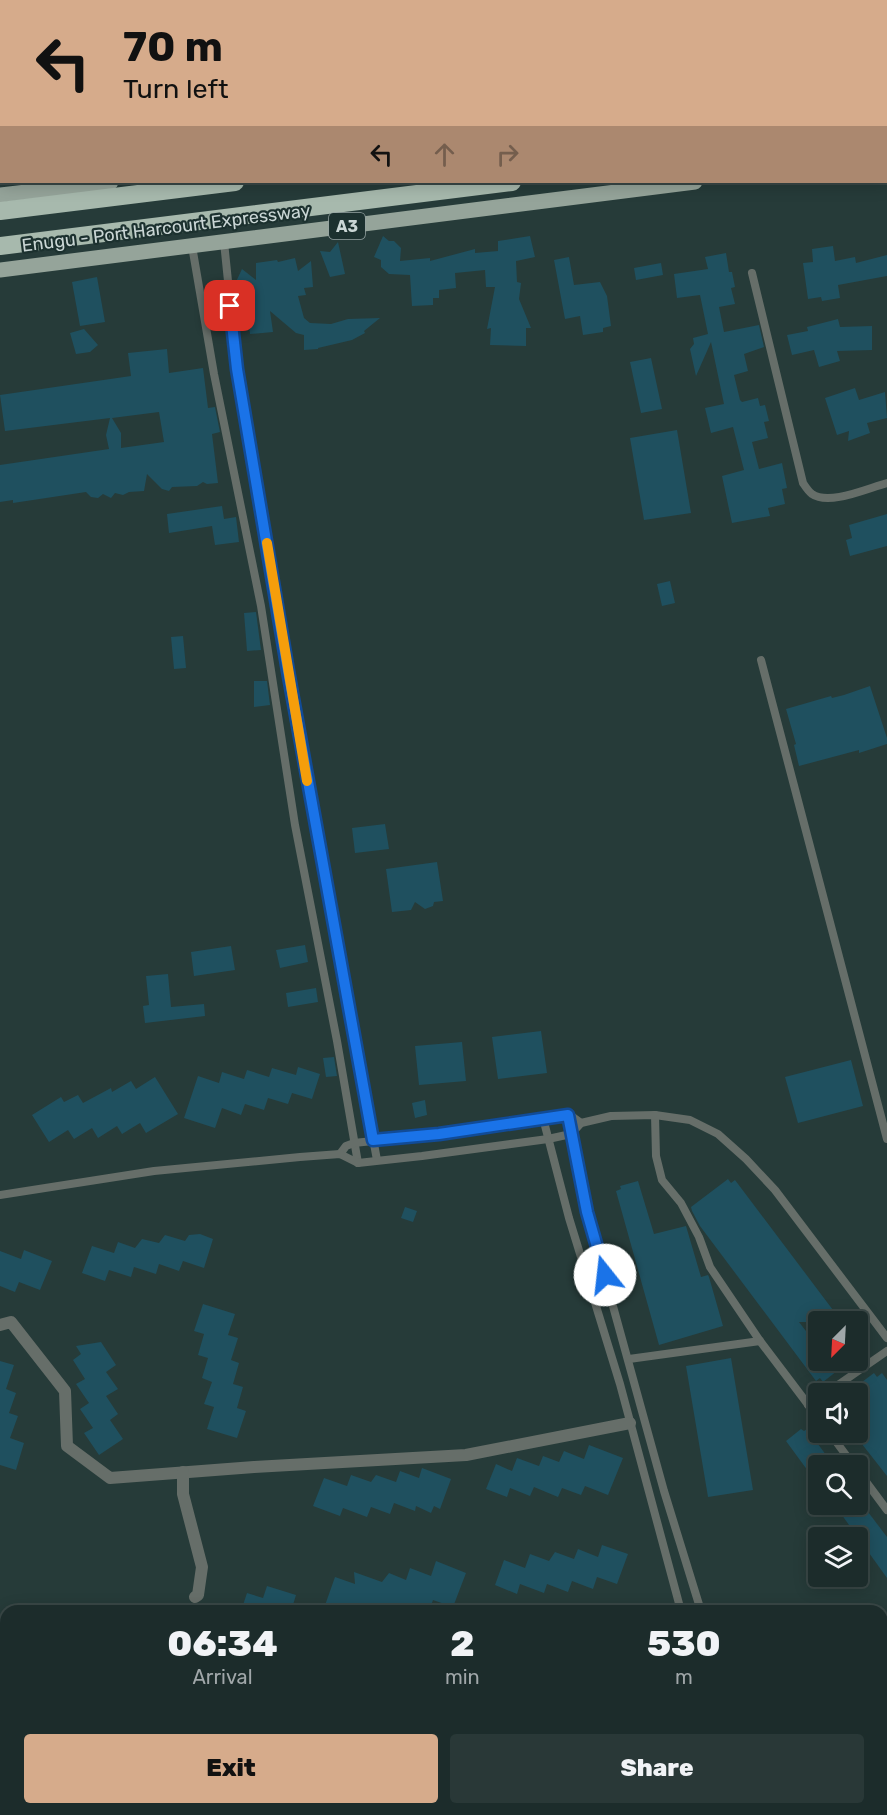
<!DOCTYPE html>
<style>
body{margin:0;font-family:Rubik,sans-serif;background:#293837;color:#f1f3f6;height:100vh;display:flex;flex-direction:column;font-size:22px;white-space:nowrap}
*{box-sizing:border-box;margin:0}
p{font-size:20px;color:#a0a7a9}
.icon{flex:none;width:33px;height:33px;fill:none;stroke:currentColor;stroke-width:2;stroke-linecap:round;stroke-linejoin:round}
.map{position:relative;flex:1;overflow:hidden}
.drawer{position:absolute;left:0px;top:1605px;width:888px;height:210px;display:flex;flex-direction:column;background:#1c2c2b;border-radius:18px 18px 0 0;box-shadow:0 3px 15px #0003,0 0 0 2px #3a4847}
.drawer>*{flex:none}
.top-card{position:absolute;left:0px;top:0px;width:888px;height:183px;box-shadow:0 3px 15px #0003,0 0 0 2px #3a4847;background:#d6ab8b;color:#111;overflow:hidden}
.needle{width:39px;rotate:204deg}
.buttons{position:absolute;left:808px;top:1311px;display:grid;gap:12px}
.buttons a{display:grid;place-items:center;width:60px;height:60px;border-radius:6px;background:#1c2c2b;box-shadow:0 3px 15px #0003,0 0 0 2px #3a4847;font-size:30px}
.pin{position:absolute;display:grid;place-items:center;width:51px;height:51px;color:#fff;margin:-26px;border-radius:12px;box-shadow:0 3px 9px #0006}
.me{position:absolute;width:66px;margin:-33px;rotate:344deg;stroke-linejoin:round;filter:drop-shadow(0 0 4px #0008)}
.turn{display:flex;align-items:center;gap:21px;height:126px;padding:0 24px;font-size:27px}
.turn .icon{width:78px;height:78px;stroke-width:2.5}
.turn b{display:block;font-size:42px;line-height:51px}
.lanes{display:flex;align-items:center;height:57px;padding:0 24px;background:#0003;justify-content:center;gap:30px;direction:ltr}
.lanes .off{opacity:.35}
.eta{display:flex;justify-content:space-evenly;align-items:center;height:102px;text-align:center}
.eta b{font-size:36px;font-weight:800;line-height:42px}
.button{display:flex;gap:12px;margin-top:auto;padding:12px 24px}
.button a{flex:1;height:69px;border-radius:6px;background:#d6ab8b;color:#111;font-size:24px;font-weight:800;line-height:69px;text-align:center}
.button a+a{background:#293837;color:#f1f3f6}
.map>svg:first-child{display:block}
.building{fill:#1f505f;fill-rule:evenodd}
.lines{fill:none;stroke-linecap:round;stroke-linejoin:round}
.lane{stroke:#666e69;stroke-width:8}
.street{stroke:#666e69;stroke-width:12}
.primary{stroke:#95a49a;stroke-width:15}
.highway{stroke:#a7b9ad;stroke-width:18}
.route-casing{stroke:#114b97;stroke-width:15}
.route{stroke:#1a73e8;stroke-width:10}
.slow{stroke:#f59e0b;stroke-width:10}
.labels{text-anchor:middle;stroke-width:4.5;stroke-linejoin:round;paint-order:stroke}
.shield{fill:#1c312f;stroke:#96a4a3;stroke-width:1.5}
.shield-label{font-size:16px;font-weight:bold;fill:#cad6d5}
.street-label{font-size:18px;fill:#cad6d5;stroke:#1c312f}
</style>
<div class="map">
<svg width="887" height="1815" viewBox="0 0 887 1815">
<rect width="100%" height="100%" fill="#263b39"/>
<g class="building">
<path d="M 383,236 L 389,241 L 394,241 L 401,248 L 400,261 L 430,258 L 430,261 L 475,249 L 475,253 L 498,251 L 498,241 L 530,236 L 535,257 L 516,261 L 517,282 L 521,283 L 519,299 L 531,328 L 526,328 L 526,346 L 490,345 L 491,328 L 487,329 L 495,287 L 486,287 L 485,270 L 455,273 L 456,288 L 439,290 L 439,298 L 433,298 L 433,305 L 412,306 L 410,275 L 389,274 L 381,267 L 381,260 L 374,257 Z"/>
<path d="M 338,242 L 345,274 L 330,277 L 320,251 L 330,252 Z"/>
<path d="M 833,246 L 835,261 L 855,257 L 856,263 L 887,255 L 887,276 L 838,285 L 840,298 L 822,301 L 821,297 L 808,299 L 803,263 L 813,262 L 812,249 Z"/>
<path d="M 726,253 L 729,272 L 732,272 L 735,287 L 731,288 L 735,304 L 719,307 L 724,332 L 759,325 L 764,347 L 744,354 L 748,371 L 734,375 L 740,400 L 742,402 L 758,398 L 760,406 L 765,405 L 769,421 L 764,422 L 768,438 L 752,442 L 759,469 L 782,463 L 787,488 L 782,489 L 785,504 L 768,508 L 770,516 L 732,523 L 722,476 L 744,470 L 733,427 L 711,433 L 705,408 L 724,404 L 711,342 L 696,376 L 690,349 L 694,344 L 693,338 L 708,334 L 700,295 L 677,298 L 674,274 L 708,269 L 705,257 Z"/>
<path d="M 569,257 L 574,285 L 600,282 L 607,296 L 611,326 L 603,328 L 603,332 L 583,335 L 580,316 L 565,319 L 554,260 Z"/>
<path d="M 295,258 L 298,271 L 311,261 L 313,287 L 304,288 L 306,295 L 298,296 L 304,318 L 310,323 L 331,324 L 348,319 L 380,318 L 364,331 L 365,333 L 352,340 L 318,348 L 318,349 L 304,350 L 304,335 L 296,333 L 270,311 L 273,332 L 250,334 L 248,318 L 250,293 L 234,286 L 242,269 L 256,280 L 256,263 L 277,260 L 278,262 Z"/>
<path d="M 661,263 L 663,275 L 636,280 L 634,268 Z"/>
<path d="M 97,277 L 105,322 L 80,326 L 72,282 Z"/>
<path d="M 838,319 L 840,327 L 872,326 L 872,350 L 837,351 L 840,361 L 819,367 L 814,350 L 792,355 L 787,335 L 808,331 L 807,327 Z"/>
<path d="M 84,329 L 98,345 L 90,352 L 76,354 L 70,333 Z"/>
<path d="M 167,349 L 169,373 L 203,368 L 208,408 L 215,407 L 220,432 L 212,434 L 218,483 L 207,484 L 203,482 L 197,486 L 172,487 L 169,491 L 162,489 L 147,474 L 144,491 L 129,492 L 123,495 L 115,493 L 111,498 L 103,494 L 98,498 L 91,497 L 86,492 L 13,503 L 13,500 L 0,502 L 0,465 L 109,449 L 106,435 L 110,418 L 5,431 L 0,395 L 131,376 L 128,353 ZM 159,412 L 164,442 L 121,448 L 121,433 L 112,418 Z"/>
<path d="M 651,358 L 662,409 L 641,413 L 630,362 Z"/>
<path d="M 855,388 L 859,400 L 885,392 L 887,418 L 867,423 L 870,433 L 848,441 L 849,431 L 837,435 L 825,398 Z"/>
<path d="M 677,430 L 691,513 L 644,520 L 630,438 Z"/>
<path d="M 222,506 L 224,519 L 236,517 L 239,542 L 215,545 L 212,526 L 169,533 L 167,514 Z"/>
<path d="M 887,514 L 887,546 L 850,556 L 846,540 L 852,538 L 849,525 Z"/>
<path d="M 670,581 L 675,603 L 662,606 L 657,584 Z"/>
<path d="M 256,612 L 261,650 L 247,651 L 244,613 Z"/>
<path d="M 183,636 L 186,668 L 174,669 L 171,637 Z"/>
<path d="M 254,681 L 267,681 L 270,705 L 254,707 Z"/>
<path d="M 870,686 L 887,738 L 887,744 L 859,753 L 859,750 L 799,766 L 794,745 L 796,744 L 786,709 L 831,696 L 832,698 L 844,695 Z"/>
<path d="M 385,824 L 389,849 L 355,853 L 352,828 Z"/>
<path d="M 437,862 L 443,901 L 434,902 L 433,906 L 425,909 L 415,902 L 411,910 L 392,912 L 386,869 Z"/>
<path d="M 305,945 L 308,962 L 280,968 L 276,950 Z"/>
<path d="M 231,946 L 235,970 L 194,976 L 191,952 Z"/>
<path d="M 168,974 L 171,1007 L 204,1004 L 205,1016 L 145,1023 L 143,1006 L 149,1005 L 146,976 Z"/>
<path d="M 316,988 L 318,1002 L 288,1007 L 286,993 Z"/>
<path d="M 541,1031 L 547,1073 L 498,1079 L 492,1037 Z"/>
<path d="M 462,1042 L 466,1081 L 419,1085 L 415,1046 Z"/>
<path d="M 334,1057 L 337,1076 L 326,1077 L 323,1058 Z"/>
<path d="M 851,1060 L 863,1106 L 798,1123 L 785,1077 Z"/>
<path d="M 298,1067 L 320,1074 L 312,1099 L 292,1093 L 288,1104 L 268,1098 L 264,1110 L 245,1104 L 241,1115 L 222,1108 L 215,1128 L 184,1118 L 198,1076 L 219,1083 L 222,1072 L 244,1079 L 247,1070 L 269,1077 L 272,1068 L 296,1075 Z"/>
<path d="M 155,1077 L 178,1114 L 146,1133 L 140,1123 L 122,1134 L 117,1126 L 98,1138 L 92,1128 L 74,1139 L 68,1130 L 49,1142 L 32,1115 L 61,1097 L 64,1102 L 78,1095 L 83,1103 L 111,1088 L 112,1092 L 131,1081 L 136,1089 Z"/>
<path d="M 425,1100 L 427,1115 L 415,1118 L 412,1103 Z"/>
<path d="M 728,1179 L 731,1183 L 735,1180 L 842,1322 L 799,1322 L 819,1348 L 819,1360 L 851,1360 L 823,1382 L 820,1378 L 816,1381 L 700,1226 L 692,1211 L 691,1207 Z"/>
<path d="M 638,1181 L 654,1234 L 686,1226 L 701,1277 L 708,1275 L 709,1277 L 723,1326 L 659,1345 L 616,1191 L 621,1189 L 620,1186 Z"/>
<path d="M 405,1207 L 417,1211 L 413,1222 L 401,1218 Z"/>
<path d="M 200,1234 L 213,1239 L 204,1268 L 183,1261 L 179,1271 L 159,1264 L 156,1274 L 134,1267 L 131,1277 L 109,1270 L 105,1281 L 82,1273 L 92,1246 L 114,1253 L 118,1242 L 135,1248 L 142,1239 L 159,1243 L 165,1235 L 185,1241 L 189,1235 Z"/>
<path d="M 24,1250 L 52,1261 L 40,1290 L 19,1282 L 15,1292 L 0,1286 L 0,1251 L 21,1259 Z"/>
<path d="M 203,1304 L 235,1314 L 228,1335 L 238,1338 L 231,1360 L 239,1363 L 233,1384 L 243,1387 L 237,1408 L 246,1411 L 237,1438 L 207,1429 L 214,1407 L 204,1404 L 212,1382 L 202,1378 L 208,1358 L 198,1355 L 204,1334 L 194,1331 Z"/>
<path d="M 101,1342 L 116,1365 L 106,1372 L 118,1389 L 106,1396 L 118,1414 L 110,1420 L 123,1439 L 99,1455 L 84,1433 L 93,1428 L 80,1409 L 89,1403 L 76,1384 L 85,1379 L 73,1360 L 81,1354 L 76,1346 Z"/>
<path d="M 731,1358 L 753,1490 L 708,1497 L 686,1366 Z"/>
<path d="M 0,1361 L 14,1365 L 6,1389 L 16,1393 L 9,1413 L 18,1416 L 10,1438 L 24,1443 L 16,1470 L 0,1465 Z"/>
<path d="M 874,1373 L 877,1377 L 882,1373 L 887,1380 L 887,1476 L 858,1439 L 858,1385 Z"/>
<path d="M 801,1429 L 804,1431 L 807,1429 L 834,1466 L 819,1466 L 819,1486 L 786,1441 Z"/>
<path d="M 589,1445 L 623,1458 L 608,1495 L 585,1486 L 581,1495 L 562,1488 L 558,1497 L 534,1487 L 530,1496 L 510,1488 L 507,1497 L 486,1489 L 496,1464 L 512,1471 L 517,1458 L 539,1466 L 543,1456 L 559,1462 L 564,1451 L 584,1459 Z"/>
<path d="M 422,1468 L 451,1479 L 440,1509 L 434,1506 L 431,1513 L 416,1506 L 415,1511 L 394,1503 L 390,1514 L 371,1507 L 367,1517 L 343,1508 L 340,1516 L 313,1506 L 324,1478 L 347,1486 L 351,1475 L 371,1482 L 376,1475 L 396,1482 L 400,1471 L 419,1478 Z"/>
<path d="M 834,1504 L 862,1504 L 887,1537 L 887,1578 Z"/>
<path d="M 602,1545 L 628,1554 L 617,1584 L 597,1577 L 593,1589 L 572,1581 L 568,1592 L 547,1584 L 544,1593 L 520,1584 L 517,1594 L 495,1585 L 504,1560 L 525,1568 L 530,1554 L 549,1561 L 555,1552 L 574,1559 L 578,1549 L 598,1557 Z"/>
<path d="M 436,1561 L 466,1573 L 453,1607 L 433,1600 L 429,1611 L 407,1604 L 404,1611 L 393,1611 L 384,1608 L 383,1611 L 323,1611 L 335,1577 L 355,1584 L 354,1572 L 382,1582 L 389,1573 L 406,1580 L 410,1568 L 431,1576 Z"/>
<path d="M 267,1586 L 296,1595 L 292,1608 L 294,1611 L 241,1611 L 247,1593 L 263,1598 Z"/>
</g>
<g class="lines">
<g class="lane">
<path d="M 224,242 L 237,369 L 314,821 L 377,1160"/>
<path d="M 192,246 L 214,374 L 261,606 L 295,825 L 337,1041 L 358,1163"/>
<path d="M 752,273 L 803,483 C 805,486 808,491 812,494 C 829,506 868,488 887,483"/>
<path d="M 761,660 L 887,1139"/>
<path d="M 568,1115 L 587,1212 L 664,1491 L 701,1611"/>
<path d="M 655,1115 L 656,1156 L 662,1180 L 681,1203 L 699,1237 L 710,1267 L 760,1341 L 819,1419"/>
<path d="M 543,1118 L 569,1218 L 620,1384 L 681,1611"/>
<path d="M 340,1154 L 346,1146 L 354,1143 L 439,1134 L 570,1115 L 581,1123"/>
<path d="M 0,1195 L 154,1171 L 300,1157 L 340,1154 L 358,1163 L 422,1156 L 548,1139 L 571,1134 L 581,1123 L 611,1116 L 655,1115 L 690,1120 L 718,1134 L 746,1159 L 775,1190 L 887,1338"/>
<path d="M 629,1359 L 760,1341"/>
<path d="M 825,1394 L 887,1351"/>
<path d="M 808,1405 L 819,1398"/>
<path d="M 829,1432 L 854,1466"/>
<path d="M 858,1471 L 887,1510"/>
<path d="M 737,1809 L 747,1815"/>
</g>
<g class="street">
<path d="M 196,2 L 196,0"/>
<path d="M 533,2 L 533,0"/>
<path d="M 0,1325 L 11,1322 L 65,1391 L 67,1446 L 110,1478 L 254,1467 L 466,1455 L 630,1423"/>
<path d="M 183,1472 L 183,1494 L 202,1567 L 198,1595 L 195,1597"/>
</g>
<g class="primary">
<path d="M 886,78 L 887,78"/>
<path d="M 886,158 L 887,158"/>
<path d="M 0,195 L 111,182"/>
<path d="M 0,270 L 695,182"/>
</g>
<g class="highway">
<path d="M 886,98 L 887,98"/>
<path d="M 886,134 L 887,134"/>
<path d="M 0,211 L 235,182"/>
<path d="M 0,246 L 512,182"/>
</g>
</g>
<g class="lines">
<g class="route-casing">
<path id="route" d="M 230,306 L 237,369 L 288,671 L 373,1140 L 439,1134 L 568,1115 L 587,1212 L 605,1275"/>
</g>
<use href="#route" class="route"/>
<path class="slow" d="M 267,543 L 307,781"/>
</g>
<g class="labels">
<rect class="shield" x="329" y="213" width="36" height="26" rx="4.5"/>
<g class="shield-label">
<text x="347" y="232">A3</text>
</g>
<g class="street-label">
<text transform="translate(166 228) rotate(-7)" y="6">Enugu - Port Harcourt Expressway</text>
</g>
</g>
</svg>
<div class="buttons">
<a><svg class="needle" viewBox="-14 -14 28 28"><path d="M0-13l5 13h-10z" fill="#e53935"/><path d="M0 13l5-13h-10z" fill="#a0a7a9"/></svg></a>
<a><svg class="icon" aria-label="sound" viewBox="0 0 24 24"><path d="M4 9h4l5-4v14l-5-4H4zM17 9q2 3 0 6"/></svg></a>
<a><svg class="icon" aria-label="search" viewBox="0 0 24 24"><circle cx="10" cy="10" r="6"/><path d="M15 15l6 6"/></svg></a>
<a><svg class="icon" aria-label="layers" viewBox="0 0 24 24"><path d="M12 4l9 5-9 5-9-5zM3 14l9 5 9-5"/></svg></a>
</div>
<div class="pin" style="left:230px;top:306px;background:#d93025"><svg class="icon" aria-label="arrive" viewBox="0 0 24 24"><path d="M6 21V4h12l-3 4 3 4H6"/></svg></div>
<svg class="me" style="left:605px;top:1275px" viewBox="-20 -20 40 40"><circle r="19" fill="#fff"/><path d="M0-13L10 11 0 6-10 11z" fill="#1a73e8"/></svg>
<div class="top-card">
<div class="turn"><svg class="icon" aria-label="left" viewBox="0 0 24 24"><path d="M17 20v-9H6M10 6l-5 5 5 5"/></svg><div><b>70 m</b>Turn left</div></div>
<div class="lanes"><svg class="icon" aria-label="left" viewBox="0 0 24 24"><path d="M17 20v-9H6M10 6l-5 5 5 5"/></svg><svg class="icon off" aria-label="ahead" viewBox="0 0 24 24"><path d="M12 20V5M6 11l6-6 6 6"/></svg><svg class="icon off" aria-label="right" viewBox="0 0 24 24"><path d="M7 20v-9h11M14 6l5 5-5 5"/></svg></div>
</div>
<section class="drawer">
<div class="eta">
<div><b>06:34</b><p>Arrival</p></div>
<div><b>2</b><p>min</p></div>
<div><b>530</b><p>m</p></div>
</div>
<div class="button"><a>Exit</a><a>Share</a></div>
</section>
</div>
